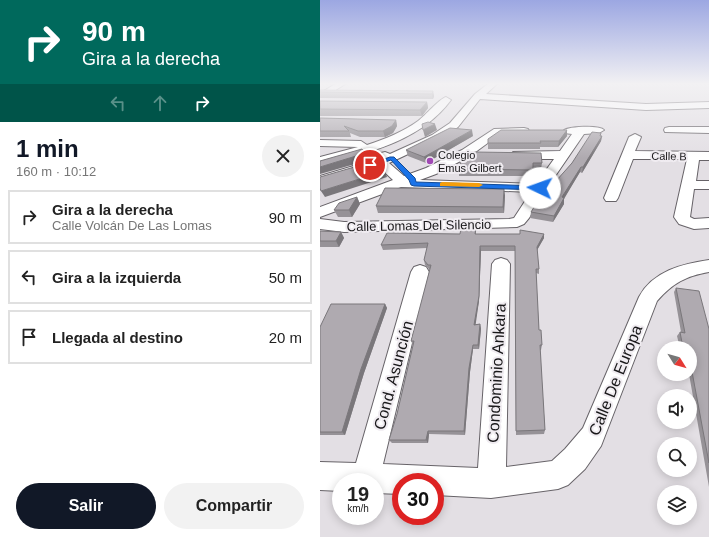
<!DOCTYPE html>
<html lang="es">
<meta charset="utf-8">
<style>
body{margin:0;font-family:Helvetica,sans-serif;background:#f2f2f2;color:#222;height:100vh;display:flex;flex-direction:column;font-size:15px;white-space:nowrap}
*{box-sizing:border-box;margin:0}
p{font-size:13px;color:#767676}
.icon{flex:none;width:22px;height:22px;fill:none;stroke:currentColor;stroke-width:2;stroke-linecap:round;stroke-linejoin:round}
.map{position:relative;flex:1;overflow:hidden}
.drawer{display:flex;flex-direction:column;background:#fff;width:320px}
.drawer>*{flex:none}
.banner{background:#00695c;color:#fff;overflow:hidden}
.needle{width:26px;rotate:127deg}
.controls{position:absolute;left:337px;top:341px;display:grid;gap:8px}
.controls a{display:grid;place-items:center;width:40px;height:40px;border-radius:50%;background:#fff;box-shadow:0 2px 10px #0003;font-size:20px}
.speed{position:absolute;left:12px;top:473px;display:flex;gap:8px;font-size:20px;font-weight:700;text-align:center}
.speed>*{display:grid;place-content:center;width:52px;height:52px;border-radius:50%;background:#fff;box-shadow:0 2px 10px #0003;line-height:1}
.speed small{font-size:10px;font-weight:400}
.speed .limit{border:6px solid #d22;background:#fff;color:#111}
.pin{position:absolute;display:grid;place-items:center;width:34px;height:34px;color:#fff;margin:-17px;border:2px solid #fff;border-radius:50%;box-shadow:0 1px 4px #0007}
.me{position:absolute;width:44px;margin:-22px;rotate:273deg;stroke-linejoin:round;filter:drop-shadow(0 0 3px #0008)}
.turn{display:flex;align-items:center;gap:14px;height:84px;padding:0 16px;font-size:18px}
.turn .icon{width:52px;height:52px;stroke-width:2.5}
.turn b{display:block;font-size:28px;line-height:34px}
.lanes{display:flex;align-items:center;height:38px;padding:0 16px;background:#0003;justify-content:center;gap:20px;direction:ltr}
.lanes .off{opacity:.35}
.round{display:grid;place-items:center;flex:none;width:42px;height:42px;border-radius:21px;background:#f2f2f2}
.overview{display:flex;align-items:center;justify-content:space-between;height:68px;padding:0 16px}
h1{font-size:24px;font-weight:600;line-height:30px;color:#111827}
.primary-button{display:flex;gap:8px;margin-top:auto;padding:8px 16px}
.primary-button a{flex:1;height:46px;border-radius:24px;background:#111827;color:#fff;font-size:16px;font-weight:600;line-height:46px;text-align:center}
.primary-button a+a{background:#f2f2f2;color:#222}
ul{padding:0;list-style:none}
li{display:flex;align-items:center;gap:12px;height:54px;margin:0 8px 6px;padding:0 8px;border:2px solid #e0e0e0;border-radius:0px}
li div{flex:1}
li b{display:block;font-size:15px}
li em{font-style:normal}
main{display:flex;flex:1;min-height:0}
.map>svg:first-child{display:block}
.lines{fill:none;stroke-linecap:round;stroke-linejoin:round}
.minor-casing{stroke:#676368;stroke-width:2}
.minor{fill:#fff;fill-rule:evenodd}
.wall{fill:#969297}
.shaded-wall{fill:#7a777b}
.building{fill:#afaab0;stroke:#7a777b}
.route{fill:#1a73e8;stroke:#114b97}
.slow{fill:#f59e0b}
.poi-dot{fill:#a048b4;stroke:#f0ecf1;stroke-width:1.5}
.labels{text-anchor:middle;stroke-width:4;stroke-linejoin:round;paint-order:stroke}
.far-poi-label{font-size:11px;fill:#19181a;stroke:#f0ecf1;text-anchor:start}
.far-street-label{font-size:11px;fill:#19181a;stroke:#f0ecf1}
.street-label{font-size:13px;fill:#19181a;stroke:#f0ecf1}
.near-street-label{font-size:16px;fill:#19181a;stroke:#f0ecf1}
</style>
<main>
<section class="drawer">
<div class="banner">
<div class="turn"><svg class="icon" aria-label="right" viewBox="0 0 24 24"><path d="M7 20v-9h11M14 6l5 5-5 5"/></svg><div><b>90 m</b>Gira a la derecha</div></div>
<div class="lanes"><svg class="icon off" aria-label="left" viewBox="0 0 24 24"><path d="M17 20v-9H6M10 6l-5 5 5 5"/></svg><svg class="icon off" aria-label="ahead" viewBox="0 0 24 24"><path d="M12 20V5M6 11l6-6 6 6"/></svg><svg class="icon" aria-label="right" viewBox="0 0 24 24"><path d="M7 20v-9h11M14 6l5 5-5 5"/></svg></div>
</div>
<div class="overview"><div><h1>1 min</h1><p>160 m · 10:12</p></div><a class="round"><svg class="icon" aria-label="close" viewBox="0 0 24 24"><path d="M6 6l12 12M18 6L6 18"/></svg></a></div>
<ul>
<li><svg class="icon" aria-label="right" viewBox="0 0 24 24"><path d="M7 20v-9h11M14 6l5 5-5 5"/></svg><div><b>Gira a la derecha</b><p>Calle Volcán De Las Lomas</p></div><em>90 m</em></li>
<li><svg class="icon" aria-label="left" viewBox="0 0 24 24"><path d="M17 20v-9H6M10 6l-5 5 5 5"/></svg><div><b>Gira a la izquierda</b></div><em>50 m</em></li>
<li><svg class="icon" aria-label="arrive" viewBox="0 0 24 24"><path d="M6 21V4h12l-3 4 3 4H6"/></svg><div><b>Llegada al destino</b></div><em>20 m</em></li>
</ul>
<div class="primary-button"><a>Salir</a><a>Compartir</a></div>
</section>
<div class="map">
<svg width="389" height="537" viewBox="0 0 389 537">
<rect width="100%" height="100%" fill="#e3dfe4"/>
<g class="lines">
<g class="minor-casing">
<g id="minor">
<path d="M 17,83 L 27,83 L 9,94 L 3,94 L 2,92 Z"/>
<path d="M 169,83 L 178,83 L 166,94 L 326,104 L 389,102 L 389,108 L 326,110 L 160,99 L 138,127 L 120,139 L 69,163 L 84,176 L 106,168 L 142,150 L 174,129 L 204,128 L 208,129 L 209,131 L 208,133 L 180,134 L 150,156 L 116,174 L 100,180 L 216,184 L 234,159 L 197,159 L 193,158 L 191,155 L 193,152 L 240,151 L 252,134 L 244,133 L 243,131 C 247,126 280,125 284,130 L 279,133 L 264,134 L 227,188 L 209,218 L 204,224 L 197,227 L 24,232 L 0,229 L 0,219 L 24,222 L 189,219 L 194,218 L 211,192 L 81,187 L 0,217 L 0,207 L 73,180 L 58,166 L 0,184 L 0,176 L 57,159 L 61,153 L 65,152 L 70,154 L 112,135 L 130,123 L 155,94 Z"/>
<path d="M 126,97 L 131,100 C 100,142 47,153 0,165 L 0,157 L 38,147 L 0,146 L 0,140 L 41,141 L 47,145 C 65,139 83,132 98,121 C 105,116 119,99 126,97 Z"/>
<path d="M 349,127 L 389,127 L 389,133 L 345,132 L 344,130 L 345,128 Z"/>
<path d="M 315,134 L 321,137 L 315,151 L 389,152 L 389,160 L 379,160 L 376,181 L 389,181 L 389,189 L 374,189 L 370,217 L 374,219 L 389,218 L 389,228 L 374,229 L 359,224 L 354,217 L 367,159 L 313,159 L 298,198 L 296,201 L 286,201 L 284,198 L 309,137 Z"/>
<path d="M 181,258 L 187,260 L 190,264 L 186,467 L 232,461 L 245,449 L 263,428 L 319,297 C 333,271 362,264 389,260 L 389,272 C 366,276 353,283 337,301 L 281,446 L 265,469 L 248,485 L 238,489 L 171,498 L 115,495 L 115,482 L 81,482 L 81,494 L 55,493 L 55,482 L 21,482 L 21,491 L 0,490 L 0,462 L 36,463 L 91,272 L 94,267 L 100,265 L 106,267 L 109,272 L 63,464 L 158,468 L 172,264 L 175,260 Z"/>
</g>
</g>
<use href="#minor" class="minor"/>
</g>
<g class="wall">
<path d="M 0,90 L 113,91 L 114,96 L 113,99 L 0,98 Z"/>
<path d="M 0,101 L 107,102 L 108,108 L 102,116 L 0,116 Z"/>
<path d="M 0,118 L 76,120 L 77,126 L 73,133 L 65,137 L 40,137 L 30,133 L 31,137 L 0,137 Z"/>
<path d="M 247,130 L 247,136 L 238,147 L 220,147 L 220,149 L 168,149 L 168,143 Z"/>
<path d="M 153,136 L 106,163 L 88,156 L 86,150 Z"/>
<path d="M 281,136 L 282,136 L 281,141 L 262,173 L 260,172 L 244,198 L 244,204 L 233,222 L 210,218 L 211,212 Z"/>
<path d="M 142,156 L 222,163 L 221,169 L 213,169 L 213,175 L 211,176 L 139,176 L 139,169 Z"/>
<path d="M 185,195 L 184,213 L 58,213 L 56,206 Z"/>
<path d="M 37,197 L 40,204 L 32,217 L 18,217 L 14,210 Z"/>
<path d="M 156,229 L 156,234 L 224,234 L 224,238 L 217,250 L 219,269 L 219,274 L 216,273 L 219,330 L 222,345 L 221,350 L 220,350 L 225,430 L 224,434 L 196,435 L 195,251 L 161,251 L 159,301 L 155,324 L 160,324 L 161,329 L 159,349 L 153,349 L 150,372 L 145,435 L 109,434 L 108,443 L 72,443 L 69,440 L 77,414 L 93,345 L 91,341 L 110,270 L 105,265 L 104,260 L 107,248 L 63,250 L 61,245 L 140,234 Z"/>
<path d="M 0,231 L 21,232 L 24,238 L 19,247 L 0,247 Z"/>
<path d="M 356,288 L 389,329 L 389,487 L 369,374 L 370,374 L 370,348 L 360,348 L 357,336 L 360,332 L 361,332 L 354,292 Z"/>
<path d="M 65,304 L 67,308 L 44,373 L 25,435 L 0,435 L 0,327 Z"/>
</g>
<g class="shaded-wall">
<path d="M 113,91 L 114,96 L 113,99 L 112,94 Z"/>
<path d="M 107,102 L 108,108 L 102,116 L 100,110 Z"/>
<path d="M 76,120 L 77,126 L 73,133 L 65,137 L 63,131 Z"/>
<path d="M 115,124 L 117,130 L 105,137 L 103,130 Z"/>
<path d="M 152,130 L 153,136 L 106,163 L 104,157 Z"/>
<path d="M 247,130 L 247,136 L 238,147 L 239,141 Z"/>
<path d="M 282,136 L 281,141 L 262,173 L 263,167 Z"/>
<path d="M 46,153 L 49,160 L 0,174 L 0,167 Z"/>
<path d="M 261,167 L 260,172 L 244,199 L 244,204 L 233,222 L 234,216 L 242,197 Z"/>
<path d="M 213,169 L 213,175 L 211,176 L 211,170 Z"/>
<path d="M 65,171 L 67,177 L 5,197 L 1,191 Z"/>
<path d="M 184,189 L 185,195 L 184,213 L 183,207 Z"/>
<path d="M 37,197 L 40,204 L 32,217 L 29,210 Z"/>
<path d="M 21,232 L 24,238 L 19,247 L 16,241 Z"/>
<path d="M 224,234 L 224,238 L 216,252 L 217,247 Z"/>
<path d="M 160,246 L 161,251 L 159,301 L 155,329 L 154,325 Z"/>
<path d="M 65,304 L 67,308 L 44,373 L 25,435 L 22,432 L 41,369 Z"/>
<path d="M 160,324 L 161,329 L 159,349 L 158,345 Z"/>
<path d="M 153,345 L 153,349 L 150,372 L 145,435 L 144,431 L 149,368 Z"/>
<path d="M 108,431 L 109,434 L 108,443 L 106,440 Z"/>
</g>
<g class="building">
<path d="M 0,90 L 113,91 L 112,94 L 0,92 Z"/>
<path d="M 0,101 L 107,102 L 100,110 L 0,109 Z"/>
<path d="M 0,118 L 76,120 L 72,126 L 63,131 L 38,131 L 24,126 L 29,131 L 0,131 Z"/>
<path d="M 108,122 L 115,124 L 103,130 L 102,124 Z"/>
<path d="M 130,128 L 152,130 L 104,157 L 86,150 Z"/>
<path d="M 181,130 L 247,130 L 239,141 L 220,141 L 221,143 L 168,143 L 168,139 Z"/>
<path d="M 272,132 L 281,133 L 280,136 L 282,136 L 263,167 L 261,167 L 242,197 L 244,198 L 234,216 L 211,212 L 231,180 L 236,181 L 252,163 Z"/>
<path d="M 42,149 L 46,153 L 0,167 L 0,161 Z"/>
<path d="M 154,152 L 221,153 L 222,163 L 213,163 L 213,169 L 211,170 L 139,169 L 142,156 L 153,156 Z"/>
<path d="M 55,161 L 65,171 L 1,191 L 0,188 L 0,177 Z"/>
<path d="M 65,188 L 184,189 L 183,207 L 56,206 Z"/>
<path d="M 37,197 L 29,210 L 14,210 L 19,203 Z"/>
<path d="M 141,228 L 156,229 L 155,234 L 200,234 L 200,230 L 224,234 L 217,247 L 219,269 L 216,269 L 219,330 L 221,330 L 222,345 L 220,345 L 225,430 L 196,431 L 195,246 L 160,246 L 159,296 L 154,325 L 160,324 L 158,345 L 153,345 L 149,368 L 144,431 L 108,431 L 106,440 L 69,440 L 77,414 L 94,341 L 91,341 L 111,265 L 108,265 L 104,260 L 108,243 L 61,245 L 67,233 L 140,234 Z"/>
<path d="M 0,231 L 21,232 L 16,241 L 0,241 Z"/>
<path d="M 356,288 L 379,291 L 389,329 L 389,463 L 370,361 L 370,348 L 363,348 L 360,332 L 365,333 Z"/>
<path d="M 11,304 L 65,304 L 41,369 L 22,432 L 0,432 L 0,327 Z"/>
</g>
<linearGradient id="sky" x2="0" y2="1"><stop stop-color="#9ca7e2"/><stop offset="0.53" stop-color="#f2f1f3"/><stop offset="1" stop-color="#f2f1f3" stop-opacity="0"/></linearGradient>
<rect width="389" height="158" fill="url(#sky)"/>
<path class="route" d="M 70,157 L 74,157 L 95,178 L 96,182 L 220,186 L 223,188 L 220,190 L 94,186 L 91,185 L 89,180 L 71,160 L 50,167 L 47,165 Z"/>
<path class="slow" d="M 122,182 L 159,183 L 163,185 L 159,187 L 120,186 L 120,183 Z"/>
<circle class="poi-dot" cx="110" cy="161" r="4"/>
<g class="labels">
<g class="far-poi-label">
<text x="118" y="159">Colegio<tspan x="118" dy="13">Emus Gilbert</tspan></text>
</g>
<g class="far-street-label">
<text transform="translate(349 156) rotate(1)" y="4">Calle B</text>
</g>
<g class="street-label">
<text transform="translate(99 225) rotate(-1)" y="5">Calle Lomas Del Silencio</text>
</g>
<g class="near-street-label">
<text transform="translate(176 373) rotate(-87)" y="6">Condominio Ankara</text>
<text transform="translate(73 375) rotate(-75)" y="6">Cond. Asunción</text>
<text transform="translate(295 380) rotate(-68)" y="6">Calle De Europa</text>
</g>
</g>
</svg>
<div class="controls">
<a><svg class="needle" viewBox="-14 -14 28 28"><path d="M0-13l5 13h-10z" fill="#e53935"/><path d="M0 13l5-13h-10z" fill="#767676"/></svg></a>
<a><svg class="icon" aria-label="sound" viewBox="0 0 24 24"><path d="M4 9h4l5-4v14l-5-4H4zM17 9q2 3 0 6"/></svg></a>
<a><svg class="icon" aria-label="search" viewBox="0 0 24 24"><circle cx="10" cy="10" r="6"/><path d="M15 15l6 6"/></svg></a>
<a><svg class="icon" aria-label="layers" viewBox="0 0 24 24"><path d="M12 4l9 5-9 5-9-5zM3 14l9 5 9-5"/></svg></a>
</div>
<div class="speed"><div>19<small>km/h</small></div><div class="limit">30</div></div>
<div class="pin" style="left:50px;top:165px;background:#d93025"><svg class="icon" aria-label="arrive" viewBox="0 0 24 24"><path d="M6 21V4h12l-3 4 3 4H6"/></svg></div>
<svg class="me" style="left:220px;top:188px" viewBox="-20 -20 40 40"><circle r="19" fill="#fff"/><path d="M0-13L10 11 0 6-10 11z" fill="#1a73e8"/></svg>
</div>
</main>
